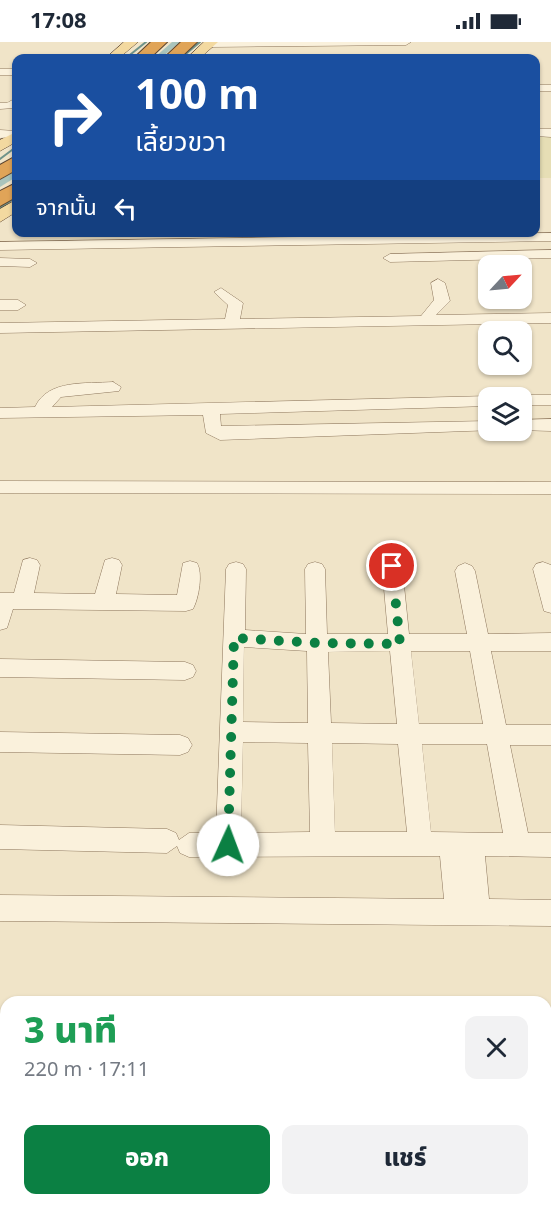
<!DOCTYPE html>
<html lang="th">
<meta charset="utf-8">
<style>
body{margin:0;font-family:Georgia,"Noto Sans Thai",serif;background:#f2f2f3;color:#1f2937;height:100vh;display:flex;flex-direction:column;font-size:22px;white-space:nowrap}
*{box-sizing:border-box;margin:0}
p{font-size:20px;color:#747a83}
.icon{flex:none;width:33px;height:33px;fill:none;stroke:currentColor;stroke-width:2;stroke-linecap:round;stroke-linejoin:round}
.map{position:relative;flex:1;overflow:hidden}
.side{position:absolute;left:0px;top:954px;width:552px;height:210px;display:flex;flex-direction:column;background:#fff;border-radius:18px 18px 0 0;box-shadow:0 2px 4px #0004}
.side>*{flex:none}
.guide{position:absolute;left:12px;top:12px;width:528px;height:183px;border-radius:12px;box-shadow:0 2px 4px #0004;background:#1a4fa0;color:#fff;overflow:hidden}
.needle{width:39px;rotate:64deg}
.fabs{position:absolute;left:478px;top:213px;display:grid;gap:12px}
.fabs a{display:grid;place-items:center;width:54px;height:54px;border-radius:12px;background:#fff;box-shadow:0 2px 4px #0004;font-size:30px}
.pin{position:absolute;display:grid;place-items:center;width:51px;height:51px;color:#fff;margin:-26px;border:3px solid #fff;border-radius:50%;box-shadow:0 2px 6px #0007}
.me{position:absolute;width:66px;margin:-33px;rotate:2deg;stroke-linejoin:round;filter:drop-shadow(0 0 4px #0008)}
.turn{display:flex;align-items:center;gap:21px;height:126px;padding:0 24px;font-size:27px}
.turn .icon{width:78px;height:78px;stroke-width:2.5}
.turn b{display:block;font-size:42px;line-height:51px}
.then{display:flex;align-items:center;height:57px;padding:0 24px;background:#0003;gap:12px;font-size:22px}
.round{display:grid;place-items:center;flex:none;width:63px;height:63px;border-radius:12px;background:#f2f2f3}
.headline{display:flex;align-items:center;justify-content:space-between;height:102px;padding:0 24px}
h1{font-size:36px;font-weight:800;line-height:45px;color:#1e9e55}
.cta{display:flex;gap:12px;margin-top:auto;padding:12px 24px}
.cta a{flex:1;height:69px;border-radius:12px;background:#0b8043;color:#fff;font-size:24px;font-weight:800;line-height:69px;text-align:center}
.cta a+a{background:#f2f2f3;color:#1f2937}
.status{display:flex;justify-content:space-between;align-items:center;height:42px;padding:0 30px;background:#fff;direction:ltr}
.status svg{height:16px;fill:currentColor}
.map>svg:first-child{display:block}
.farmland{fill:#e6deb5}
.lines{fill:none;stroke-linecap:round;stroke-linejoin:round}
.stream-far1{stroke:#6f938a;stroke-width:2}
.stream{stroke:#6f938a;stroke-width:3}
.canal{fill:#a9c4bc;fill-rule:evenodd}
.minor-casing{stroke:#8d765c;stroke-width:1}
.major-casing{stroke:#5b4430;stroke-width:1}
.highway-casing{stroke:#5b4430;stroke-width:2}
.minor{fill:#faf1dc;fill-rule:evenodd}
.major{fill:#f3d9a0;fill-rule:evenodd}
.highway{fill:#e0a458;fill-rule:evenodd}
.route{stroke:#0b8043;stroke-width:10;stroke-dasharray:0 18}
</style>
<div class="status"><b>17:08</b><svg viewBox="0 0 49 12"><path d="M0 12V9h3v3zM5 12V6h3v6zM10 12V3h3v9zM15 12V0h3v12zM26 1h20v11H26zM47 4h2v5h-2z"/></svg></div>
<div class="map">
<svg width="551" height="1164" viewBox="0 0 551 1164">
<rect width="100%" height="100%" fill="#f0e4c8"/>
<rect class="farmland" x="536" y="91" width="15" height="45"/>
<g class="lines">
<g class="stream-far1">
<path d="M 126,16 L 146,0"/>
<path d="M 181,16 L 200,0"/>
<path d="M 0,117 L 16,105"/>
</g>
<path class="stream" d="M 0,166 L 16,154"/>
<g class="canal">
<path d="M 172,0 L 180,0 L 161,16 L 154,16 Z"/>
<path d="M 16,128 L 16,135 L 0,145 L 0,138 Z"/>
</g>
<g class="minor-casing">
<g id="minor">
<path d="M 206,0 L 411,0 L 406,3 L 210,5 L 206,4 Z"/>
<rect x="0" y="27" width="16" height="6"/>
<rect x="536" y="43" width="15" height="6"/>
<path d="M 16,56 L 14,66 L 0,67 L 0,61 L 7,61 Z"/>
<path d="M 536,87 L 551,87 L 551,95 L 536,94 Z"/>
<path d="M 0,88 L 16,89 L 16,95 L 0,96 Z"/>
<path d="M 551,191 L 551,199 L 0,208 L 0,200 Z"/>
<path d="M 551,208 L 551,216 L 390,220 L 383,216 L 390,212 Z"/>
<path d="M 0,216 L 30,217 L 37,221 L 30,225 L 0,224 Z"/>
<path d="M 438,237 L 445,241 L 450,259 L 436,273 L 551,271 L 551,281 L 0,291 L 0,281 L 225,277 L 228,263 L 214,250 L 221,246 L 243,261 L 240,277 L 421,274 L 434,258 L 431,241 Z"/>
<path d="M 0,258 L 18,258 L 26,263 L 18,268 L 0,268 Z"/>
<path d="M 113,340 L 121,345 L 119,349 L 61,355 L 52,365 L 489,354 L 495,356 L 489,356 L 489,364 L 220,372 L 221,384 L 489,379 L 489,388 L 495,388 L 220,398 L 206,391 L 203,373 L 0,376 L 0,366 L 35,365 C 48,337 86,342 113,340 Z"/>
<path d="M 522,353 L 551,353 L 551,363 L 522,363 L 522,356 L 515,356 Z"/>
<path d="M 551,377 L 551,389 L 518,388 L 522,388 L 522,378 Z"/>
<path d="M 0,439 L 551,440 L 551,452 L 0,451 Z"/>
<path d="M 30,516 L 37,518 L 40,523 L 34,551 L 95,552 L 105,518 L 112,516 L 119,518 L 122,523 L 116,552 L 177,553 L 183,521 L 190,519 L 197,521 C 203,531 199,556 193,567 L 186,569 L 13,567 L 7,586 L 0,588 L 0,551 L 14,551 L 23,518 Z"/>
<path d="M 392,517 L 399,519 L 402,524 L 409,592 L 467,592 L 455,529 L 458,524 L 465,521 L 472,524 L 475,529 L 488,592 L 551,591 L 551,609 L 491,609 L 506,683 L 551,683 L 551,703 L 510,703 L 528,791 L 551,791 L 551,815 L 485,814 L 489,857 L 551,858 L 551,884 L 0,879 L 0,853 L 444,857 L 440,814 L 189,815 L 180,811 L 177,804 L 167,811 L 0,807 L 0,783 L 167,787 L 176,791 L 179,798 L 189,791 L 216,791 L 226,527 L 229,522 L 236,520 L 243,522 L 246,527 L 245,588 L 306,592 L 305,527 L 308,522 L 315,520 L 322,522 L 325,527 L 327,592 L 388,592 L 382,524 L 385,519 ZM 244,605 L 307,609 L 308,681 L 243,680 ZM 390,609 L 397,682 L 331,681 L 328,610 ZM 411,609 L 470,609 L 483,682 L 419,682 ZM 243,700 L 308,701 L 310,790 L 241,791 ZM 332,701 L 398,702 L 407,790 L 335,790 ZM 422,702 L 487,702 L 503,791 L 431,790 Z"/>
<path d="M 543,520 L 551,523 L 551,571 L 544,569 L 533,527 L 536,522 Z"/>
<path d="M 0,617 L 185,620 L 193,623 L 196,629 L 193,635 L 185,638 L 0,635 Z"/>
<path d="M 0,690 L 180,693 L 188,696 L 192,703 L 188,710 L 180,713 L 0,710 Z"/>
<path d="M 6,1147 L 6,1158 L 33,1158 L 33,1164 L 1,1164 Z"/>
</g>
</g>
<g class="major-casing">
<g id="major">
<path d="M 124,0 L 138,0 L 119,16 L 106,16 Z"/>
<path d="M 204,0 L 218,0 L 200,16 L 187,16 Z"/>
<path d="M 16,90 L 16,100 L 0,109 L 0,98 Z"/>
<path d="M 16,158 L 16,170 L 0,180 L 0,167 Z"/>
</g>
</g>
<g class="highway-casing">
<g id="highway">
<path d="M 151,0 L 167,0 L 150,16 L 134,16 Z"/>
<path d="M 181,0 L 197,0 L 180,16 L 164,16 Z"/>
<path d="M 16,114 L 16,128 L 0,137 L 0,123 Z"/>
<path d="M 16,141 L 16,155 L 0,164 L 0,149 Z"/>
</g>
</g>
<use href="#minor" class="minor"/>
<use href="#major" class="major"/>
<use href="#highway" class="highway"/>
</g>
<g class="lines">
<path class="route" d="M 228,803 L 234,596 L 317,601 L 400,602 L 392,524"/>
</g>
</svg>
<div class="fabs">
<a><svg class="needle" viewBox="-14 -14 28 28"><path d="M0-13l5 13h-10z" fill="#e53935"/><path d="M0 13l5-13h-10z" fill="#747a83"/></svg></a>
<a><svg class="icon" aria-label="search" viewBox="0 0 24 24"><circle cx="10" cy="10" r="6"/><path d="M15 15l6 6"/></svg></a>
<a><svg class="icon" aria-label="layers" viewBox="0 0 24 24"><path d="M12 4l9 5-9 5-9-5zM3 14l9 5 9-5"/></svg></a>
</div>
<div class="pin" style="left:392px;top:524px;background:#d93025"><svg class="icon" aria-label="arrive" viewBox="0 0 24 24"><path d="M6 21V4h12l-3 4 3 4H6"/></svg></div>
<svg class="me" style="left:228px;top:803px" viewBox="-20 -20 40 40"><circle r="19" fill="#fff"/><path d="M0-13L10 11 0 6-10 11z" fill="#0b8043"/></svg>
<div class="guide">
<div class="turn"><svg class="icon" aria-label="right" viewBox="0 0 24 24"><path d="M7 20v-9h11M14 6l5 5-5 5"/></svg><div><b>100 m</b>เลี้ยวขวา</div></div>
<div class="then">จากนั้น<svg class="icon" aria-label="left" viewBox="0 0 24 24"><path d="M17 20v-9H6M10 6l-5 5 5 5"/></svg></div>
</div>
<section class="side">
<div class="headline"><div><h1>3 นาที</h1><p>220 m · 17:11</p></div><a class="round"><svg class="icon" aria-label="close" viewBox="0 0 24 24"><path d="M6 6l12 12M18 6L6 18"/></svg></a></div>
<div class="cta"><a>ออก</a><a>แชร์</a></div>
</section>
</div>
